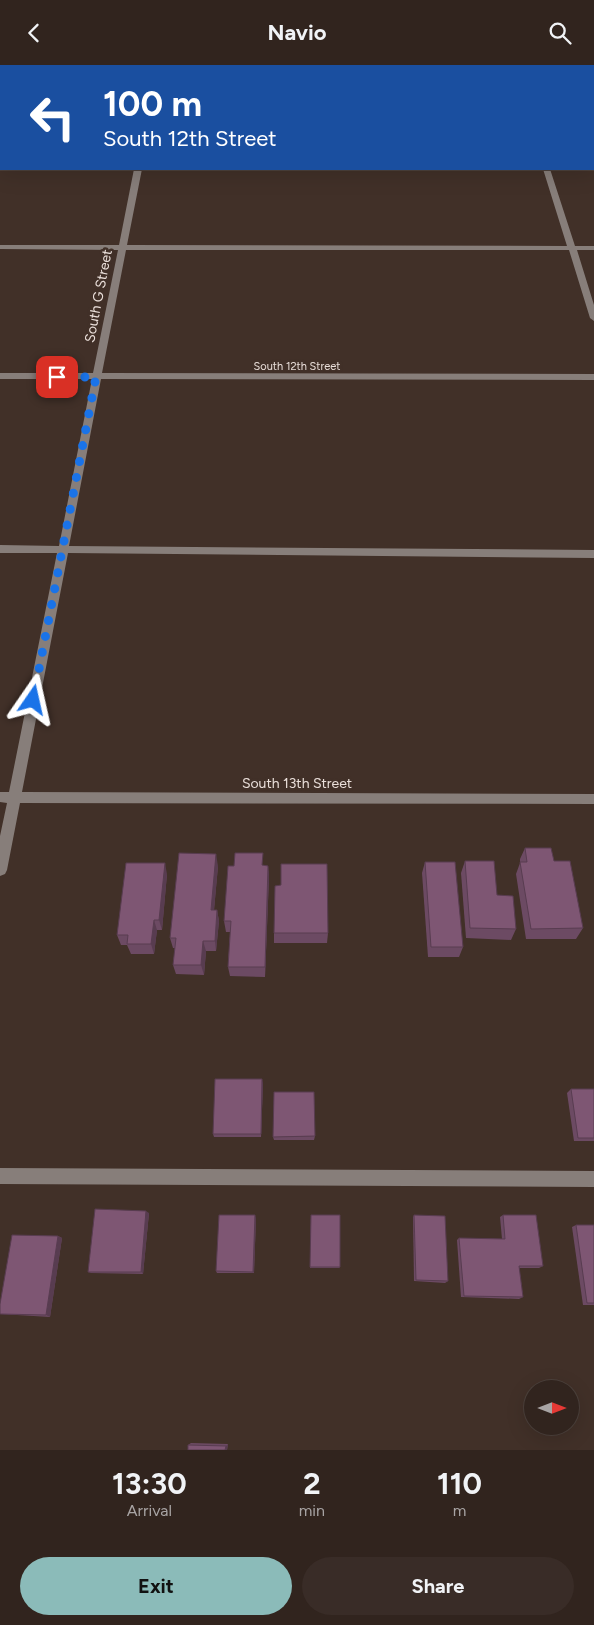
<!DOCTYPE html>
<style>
body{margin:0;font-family:Figtree,sans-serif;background:#392c27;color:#f1f3f6;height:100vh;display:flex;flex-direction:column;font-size:19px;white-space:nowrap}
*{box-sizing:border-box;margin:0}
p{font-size:16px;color:#a8a4a4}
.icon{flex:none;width:28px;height:28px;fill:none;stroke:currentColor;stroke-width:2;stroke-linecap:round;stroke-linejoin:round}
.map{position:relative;height:1385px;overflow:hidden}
.drawer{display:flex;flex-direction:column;background:#31241e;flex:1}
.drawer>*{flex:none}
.banner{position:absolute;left:0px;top:0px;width:595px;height:105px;box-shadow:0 5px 20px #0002,0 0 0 1px #4c413c;background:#1a4fa0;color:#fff;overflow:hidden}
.needle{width:32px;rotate:90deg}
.buttons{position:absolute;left:524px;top:1315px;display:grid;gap:10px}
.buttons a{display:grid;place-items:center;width:55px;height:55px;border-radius:50%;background:#31241e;box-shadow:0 5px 20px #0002,0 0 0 1px #4c413c;font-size:25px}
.pin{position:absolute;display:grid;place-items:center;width:42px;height:42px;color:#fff;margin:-21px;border-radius:10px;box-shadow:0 2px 8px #0006}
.me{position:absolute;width:55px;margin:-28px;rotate:11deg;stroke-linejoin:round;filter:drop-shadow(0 0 4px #0008)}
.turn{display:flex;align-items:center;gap:18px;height:105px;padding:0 20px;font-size:22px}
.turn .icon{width:65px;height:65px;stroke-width:2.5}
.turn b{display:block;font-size:35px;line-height:42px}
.eta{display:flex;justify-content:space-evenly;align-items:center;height:85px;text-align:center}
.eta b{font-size:30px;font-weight:700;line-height:35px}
.button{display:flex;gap:10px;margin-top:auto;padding:10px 20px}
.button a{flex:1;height:58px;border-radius:30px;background:#8bbbb9;color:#111;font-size:20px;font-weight:700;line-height:58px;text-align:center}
.button a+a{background:#392c27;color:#f1f3f6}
header{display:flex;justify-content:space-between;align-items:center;height:65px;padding:0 20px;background:#31241e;font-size:22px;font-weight:700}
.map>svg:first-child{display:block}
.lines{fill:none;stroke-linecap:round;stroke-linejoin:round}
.minor{fill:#877e7a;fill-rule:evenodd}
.wall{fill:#6c4a63}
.shaded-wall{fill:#583c50}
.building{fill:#7e5673;stroke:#583c50}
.route{stroke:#1a73e8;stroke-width:9;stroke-dasharray:0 16.2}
.labels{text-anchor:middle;stroke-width:5;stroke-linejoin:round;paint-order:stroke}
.far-street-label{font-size:11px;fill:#eadfda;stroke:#413028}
.street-label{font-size:14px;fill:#eadfda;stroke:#413028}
</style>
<header><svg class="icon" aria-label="back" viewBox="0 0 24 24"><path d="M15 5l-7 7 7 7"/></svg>Navio<svg class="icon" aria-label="search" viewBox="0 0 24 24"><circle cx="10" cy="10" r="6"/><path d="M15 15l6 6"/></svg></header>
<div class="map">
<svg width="594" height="1385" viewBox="0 0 594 1385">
<rect width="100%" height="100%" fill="#413028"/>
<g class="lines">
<g class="minor">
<path d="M 510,0 L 516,0 L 517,1 L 511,1 Z"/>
<rect x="0" y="20" width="1" height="4"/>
<rect x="0" y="80" width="1" height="4"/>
<path d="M 134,104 L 142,104 L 127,180 L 567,181 L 543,104 L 550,104 L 575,181 L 594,181 L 594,185 L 577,185 L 594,240 L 594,256 L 590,253 L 569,185 L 126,185 L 102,308 L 594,309 L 594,315 L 101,314 L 69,481 L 594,485 L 594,493 L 68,488 L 22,727 L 594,729 L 594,739 L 20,738 L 7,805 L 5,809 L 0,811 L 0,771 L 7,738 L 0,737 L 0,727 L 9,727 L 57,488 L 0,488 L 0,480 L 59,481 L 92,314 L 0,314 L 0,308 L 93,308 L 118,185 L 0,184 L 0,180 L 119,180 Z"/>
<path d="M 0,1103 L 594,1106 L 594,1122 L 0,1119 Z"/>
</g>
</g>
<g class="wall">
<path d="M 525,783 L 554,796 L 583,863 L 576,874 L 526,874 L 516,809 L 520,798 L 520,794 Z"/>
<path d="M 465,796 L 497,830 L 516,864 L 511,875 L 466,873 L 461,808 Z"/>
<path d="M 425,797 L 463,882 L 459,892 L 428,892 L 422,808 Z"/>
<path d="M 264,800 L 268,801 L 269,812 L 265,912 L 230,911 L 228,902 L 230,867 L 226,867 L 224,856 Z"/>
<path d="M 218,801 L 214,845 L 217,845 L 219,856 L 216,886 L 206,886 L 204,910 L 176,909 L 173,900 L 175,883 L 173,883 L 170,873 Z"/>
<path d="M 167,809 L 162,865 L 157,865 L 154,889 L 131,889 L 127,880 L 121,880 L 117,870 Z"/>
<path d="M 274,868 L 328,868 L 327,878 L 274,878 Z"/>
<path d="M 263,1018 L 261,1072 L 214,1072 L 213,1069 Z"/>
<path d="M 571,1024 L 594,1024 L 594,1076 L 574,1076 L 567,1028 Z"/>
<path d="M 315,1071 L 314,1075 L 274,1075 L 273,1072 Z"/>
<path d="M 149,1148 L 143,1209 L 91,1208 L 88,1207 Z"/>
<path d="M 311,1150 L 340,1202 L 339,1203 L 310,1203 Z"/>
<path d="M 414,1150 L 448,1216 L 445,1218 L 414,1216 L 413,1152 Z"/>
<path d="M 503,1150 L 543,1201 L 539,1203 L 519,1203 L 523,1232 L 519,1234 L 461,1232 L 457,1175 L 459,1173 L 502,1174 L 500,1152 Z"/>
<path d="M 256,1153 L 254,1208 L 217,1208 L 216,1206 Z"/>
<path d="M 576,1160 L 594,1160 L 594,1240 L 583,1240 L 572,1162 Z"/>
<path d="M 58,1171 L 62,1173 L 50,1252 L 0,1249 Z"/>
<path d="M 191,1378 L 228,1379 L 227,1385 L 188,1380 Z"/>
</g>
<g class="shaded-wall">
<path d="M 216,789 L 218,801 L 213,856 L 211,845 Z"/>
<path d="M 165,798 L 167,809 L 162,865 L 159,855 Z"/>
<path d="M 268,801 L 269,812 L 265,912 L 265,902 Z"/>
<path d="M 217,845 L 219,856 L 216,886 L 215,876 Z"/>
<path d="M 154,855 L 157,865 L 154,889 L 151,879 Z"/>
<path d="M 203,876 L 206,886 L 204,910 L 201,900 Z"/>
<path d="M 262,1014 L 263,1018 L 261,1072 L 261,1069 Z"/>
<path d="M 146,1146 L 149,1148 L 143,1209 L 141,1207 Z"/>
<path d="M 255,1150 L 256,1153 L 254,1208 L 253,1207 Z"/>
<path d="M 58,1171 L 62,1173 L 50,1252 L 46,1250 Z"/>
<path d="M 228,1379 L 227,1385 L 225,1385 L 226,1381 Z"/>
</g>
<g class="building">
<path d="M 525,783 L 551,783 L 554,796 L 570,796 L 583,863 L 531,864 L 520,797 L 527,797 Z"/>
<path d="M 179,788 L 216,789 L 211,845 L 217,845 L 215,876 L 203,876 L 201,900 L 173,900 L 176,873 L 170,873 Z"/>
<path d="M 235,788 L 263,788 L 262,800 L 268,801 L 265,902 L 228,902 L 231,856 L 224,856 L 228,801 L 234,801 Z"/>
<path d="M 465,796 L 494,796 L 497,830 L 513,831 L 516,864 L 470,863 Z"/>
<path d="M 425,797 L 455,797 L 463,882 L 431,882 Z"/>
<path d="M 126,798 L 165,798 L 159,855 L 154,855 L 151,879 L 127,879 L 128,870 L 117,870 Z"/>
<path d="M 281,799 L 327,799 L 328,868 L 274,868 L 275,821 L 281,820 Z"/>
<path d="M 215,1014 L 262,1014 L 261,1069 L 213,1069 Z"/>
<path d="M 571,1024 L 594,1024 L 594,1073 L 578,1073 Z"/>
<path d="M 274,1027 L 314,1027 L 315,1071 L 273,1072 Z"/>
<path d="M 95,1144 L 146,1146 L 141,1207 L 88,1207 Z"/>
<path d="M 219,1150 L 255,1150 L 253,1207 L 216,1206 Z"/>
<path d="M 311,1150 L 340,1150 L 340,1202 L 310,1202 Z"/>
<path d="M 414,1150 L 445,1151 L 448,1216 L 416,1215 Z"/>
<path d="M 503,1150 L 536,1150 L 543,1201 L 519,1201 L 523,1232 L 464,1231 L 459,1173 L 505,1174 Z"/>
<path d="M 576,1160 L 594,1160 L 594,1238 L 587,1238 Z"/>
<path d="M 12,1170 L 58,1171 L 46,1250 L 0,1249 L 0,1239 Z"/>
<path d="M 188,1380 L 226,1381 L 225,1385 L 188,1385 Z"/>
</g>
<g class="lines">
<path class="route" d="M 33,635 L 96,312 L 57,312"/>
</g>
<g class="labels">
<g class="far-street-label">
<text x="297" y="305">South 12th Street</text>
</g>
<g class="street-label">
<text transform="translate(98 231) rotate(-79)" y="5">South G Street</text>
<text x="297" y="723">South 13th Street</text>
</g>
</g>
</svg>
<div class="buttons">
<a><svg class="needle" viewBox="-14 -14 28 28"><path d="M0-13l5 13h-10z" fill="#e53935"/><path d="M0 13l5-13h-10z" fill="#a8a4a4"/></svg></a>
</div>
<div class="pin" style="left:57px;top:312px;background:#d93025"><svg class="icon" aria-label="arrive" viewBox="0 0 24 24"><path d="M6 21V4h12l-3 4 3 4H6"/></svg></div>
<svg class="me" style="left:33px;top:635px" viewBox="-20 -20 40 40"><path d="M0-17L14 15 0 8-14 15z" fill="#1a73e8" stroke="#fff" stroke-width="4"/></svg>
<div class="banner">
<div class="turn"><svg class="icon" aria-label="left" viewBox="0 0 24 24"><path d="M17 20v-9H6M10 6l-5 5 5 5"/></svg><div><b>100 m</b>South 12th Street</div></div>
</div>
</div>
<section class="drawer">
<div class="eta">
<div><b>13:30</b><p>Arrival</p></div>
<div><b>2</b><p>min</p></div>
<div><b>110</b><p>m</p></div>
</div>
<div class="button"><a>Exit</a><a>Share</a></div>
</section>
